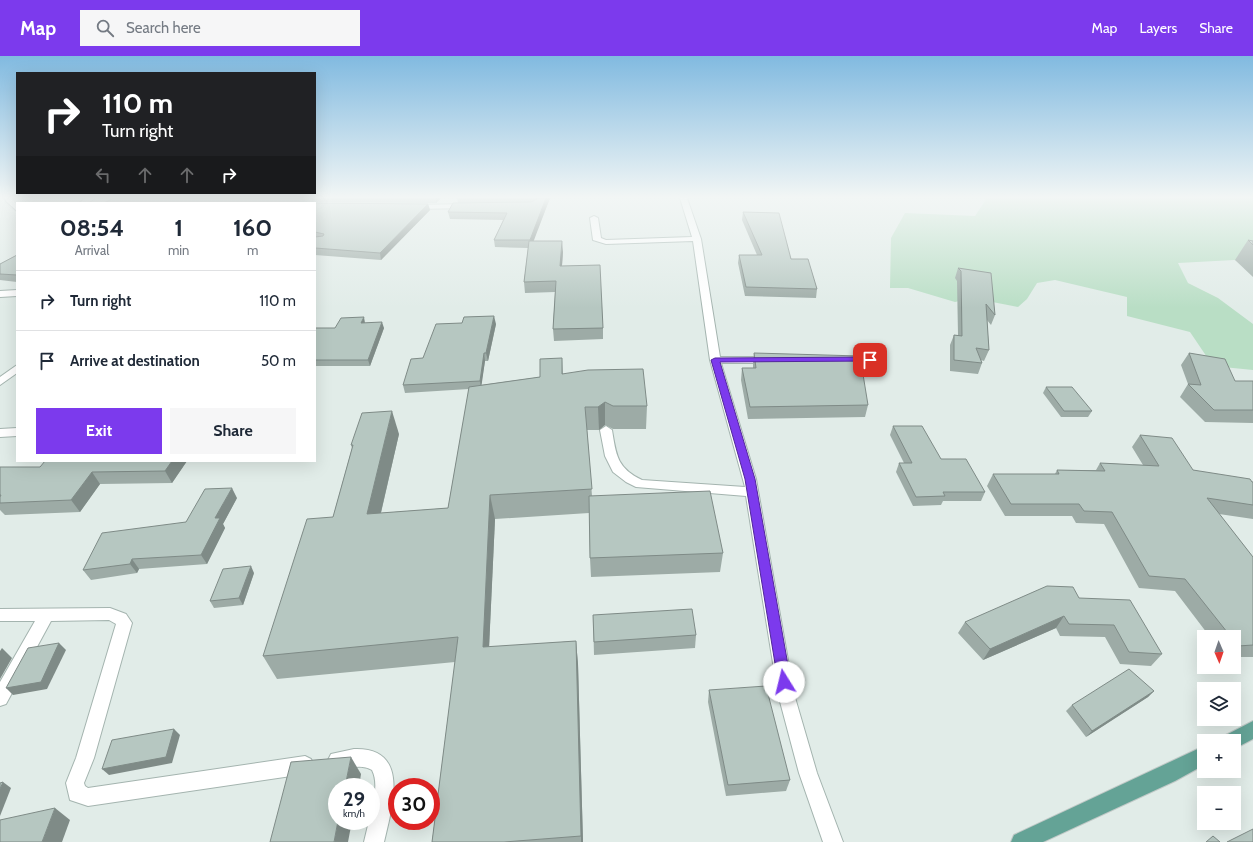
<!DOCTYPE html>
<meta charset="utf-8">
<style>
body{margin:0;font-family:Cabin,sans-serif;background:#f6f6f7;color:#1f2937;height:100vh;display:flex;flex-direction:column;font-size:15px;white-space:nowrap}
*{box-sizing:border-box;margin:0}
p{font-size:13px;color:#747a83}
.icon{flex:none;width:22px;height:22px;fill:none;stroke:currentColor;stroke-width:2;stroke-linecap:round;stroke-linejoin:round}
.map{position:relative;flex:1;overflow:hidden}
.side{position:absolute;left:16px;top:146px;width:300px;height:260px;display:flex;flex-direction:column;background:#fff;border-radius:0px;box-shadow:0 4px 16px #0002}
.side>*{flex:none}
.banner{position:absolute;left:16px;top:16px;width:300px;height:122px;border-radius:0px;box-shadow:0 4px 16px #0002;background:#202124;color:#fff;overflow:hidden}
.needle{width:26px;rotate:178deg}
.fabs{position:absolute;left:1197px;top:574px;display:grid;gap:8px}
.fabs a{display:grid;place-items:center;width:44px;height:44px;border-radius:0px;background:#fff;box-shadow:0 4px 16px #0002;font-size:20px}
.speed{position:absolute;left:328px;top:722px;display:flex;gap:8px;font-size:20px;font-weight:700;text-align:center}
.speed>*{display:grid;place-content:center;width:52px;height:52px;border-radius:50%;background:#fff;box-shadow:0 4px 16px #0002;line-height:1}
.speed small{font-size:10px;font-weight:400}
.speed .limit{border:6px solid #d22;background:#fff;color:#111}
.pin{position:absolute;display:grid;place-items:center;width:34px;height:34px;color:#fff;margin:-17px;border-radius:8px;box-shadow:0 2px 6px #0006}
.me{position:absolute;width:44px;margin:-22px;rotate:351deg;stroke-linejoin:round;filter:drop-shadow(0 0 3px #0008)}
.turn{display:flex;align-items:center;gap:14px;height:84px;padding:0 20px;font-size:18px}
.turn .icon{width:52px;height:52px;stroke-width:2.5}
.turn b{display:block;font-size:28px;line-height:34px}
.lanes{display:flex;align-items:center;height:38px;padding:0 20px;background:#0003;justify-content:center;gap:20px;direction:ltr}
.lanes .off{opacity:.35}
.eta{display:flex;justify-content:space-evenly;align-items:center;height:68px;text-align:center}
.eta b{font-size:24px;font-weight:700;line-height:28px}
.cta{display:flex;gap:8px;margin-top:auto;padding:8px 20px}
.cta a{flex:1;height:46px;border-radius:0px;background:#7c3aed;color:#fff;font-size:16px;font-weight:700;line-height:46px;text-align:center}
.cta a+a{background:#f6f6f7;color:#1f2937}
ul{padding:0;list-style:none}
li{display:flex;align-items:center;gap:12px;height:60px;padding:0 20px;border-top:1px solid #e0e1e3}
li div{flex:1}
li b{display:block;font-size:15px}
li em{font-style:normal}
header{display:flex;align-items:center;gap:24px;box-sizing:border-box;height:56px;padding:0 20px;background:#7c3aed;color:#fff}
header strong{font-size:19px}
nav{display:flex;gap:22px;margin-inline-start:auto;font-size:14px}
.search{width:280px;height:36px;background:#f6f6f7;display:flex;align-items:center;gap:10px;box-sizing:border-box;padding:0 14px;border-radius:0px;color:#747a83;font-size:15px}
.map>svg:first-child{display:block}
.green{fill:#b9dec5}
.lines{fill:none;stroke-linecap:round;stroke-linejoin:round}
.minor-casing{stroke:#a4b4af;stroke-width:2}
.major-casing{stroke:#c1c9c7;stroke-width:2}
.minor{fill:#fff;fill-rule:evenodd}
.major{fill:#64a396;fill-rule:evenodd}
.wall{fill:#9daba6}
.shaded-wall{fill:#7f8b87}
.building{fill:#b6c7c1;stroke:#7f8b87}
.route{fill:#7c3aed;stroke:#51269a}
</style>
<header>
<strong>Map</strong>
<div class="search"><svg class="icon" aria-label="search" viewBox="0 0 24 24"><circle cx="10" cy="10" r="6"/><path d="M15 15l6 6"/></svg>Search here</div>
<nav><a>Map</a><a>Layers</a><a>Share</a></nav>
</header>
<div class="map">
<svg width="1253" height="786" viewBox="0 0 1253 786">
<rect width="100%" height="100%" fill="#e1ece8"/>
<path class="green" d="M 987,142 L 1253,142 L 1253,206 L 1234,204 L 1178,207 L 1188,227 L 1218,242 L 1253,268 L 1253,314 L 1213,310 L 1190,276 L 1127,260 L 1127,241 L 1055,224 L 1037,227 L 1027,243 L 1018,251 L 972,242 L 955,246 L 908,232 L 890,232 L 891,182 L 905,157 L 975,160 Z"/>
<g class="lines">
<g class="minor-casing">
<g id="minor">
<path d="M 5,142 L 12,142 L 17,149 L 17,155 L 6,145 Z"/>
<path d="M 86,142 L 95,142 L 88,147 L 79,147 Z"/>
<path d="M 680,142 L 687,142 L 701,183 L 720,301 L 770,301 L 775,304 L 770,307 L 721,307 L 756,423 L 794,638 L 817,717 L 843,786 L 823,786 L 799,717 L 778,638 L 746,440 L 636,431 L 626,426 L 613,416 L 605,400 L 600,374 L 606,370 L 612,374 C 616,399 617,412 642,424 L 745,431 L 710,304 L 693,185 L 606,188 L 593,184 L 590,162 L 594,160 L 598,162 L 601,182 L 606,184 L 692,181 Z"/>
<path d="M 468,148 L 471,148 L 471,152 L 412,153 L 408,151 L 412,149 Z"/>
<path d="M 17,234 L 17,240 L 0,241 L 0,235 Z"/>
<path d="M 844,301 L 870,301 L 875,304 L 870,307 L 840,306 L 839,304 Z"/>
<path d="M 17,309 L 17,317 L 0,329 L 0,321 Z"/>
<path d="M 17,372 L 17,380 L 0,381 L 0,373 Z"/>
<path d="M 110,552 L 126,558 L 132,567 L 94,702 L 84,727 L 85,730 L 88,732 L 305,700 L 311,703 L 314,709 L 311,715 L 305,718 L 88,750 L 70,744 L 66,727 L 76,702 L 116,568 L 109,564 L 51,565 L 6,648 L 0,650 L 0,626 L 35,565 L 0,565 L 0,553 Z"/>
<path d="M 354,693 C 411,691 392,751 384,786 L 364,786 L 369,765 L 371,765 C 371,749 380,730 372,714 C 359,706 344,716 331,710 L 328,704 L 331,698 Z"/>
</g>
</g>
<g class="major-casing">
<g id="major">
<path d="M 1253,665 L 1253,683 L 1234,693 L 1234,685 L 1223,685 L 1226,679 Z"/>
<path d="M 1204,690 L 1204,709 L 1175,725 L 1043,786 L 1011,786 L 1014,779 Z"/>
</g>
</g>
<use href="#minor" class="minor"/>
<use href="#major" class="major"/>
</g>
<g class="wall">
<path d="M 112,142 L 441,142 L 436,147 L 313,146 L 313,147 L 428,148 L 430,154 L 381,204 L 315,199 L 315,147 Z"/>
<path d="M 457,142 L 550,142 L 533,185 L 563,196 L 562,210 L 603,272 L 603,283 L 554,285 L 553,273 L 555,236 L 525,237 L 524,226 L 528,192 L 495,191 L 494,184 L 503,164 L 450,163 L 448,156 L 458,147 Z"/>
<path d="M 743,156 L 791,203 L 817,233 L 816,242 L 745,240 L 738,207 L 739,199 L 757,199 L 742,164 Z"/>
<path d="M 1248,184 L 1253,185 L 1253,221 L 1235,204 Z"/>
<path d="M 17,199 L 17,226 L 0,224 L 0,208 Z"/>
<path d="M 958,212 L 995,259 L 991,269 L 987,264 L 989,294 L 984,305 L 981,304 L 982,307 L 978,318 L 950,315 L 950,289 L 954,279 L 958,279 L 957,225 L 955,222 Z"/>
<path d="M 365,267 L 384,272 L 370,310 L 315,310 L 315,272 L 335,272 Z"/>
<path d="M 496,268 L 488,305 L 485,305 L 481,329 L 540,321 L 562,302 L 563,318 L 647,350 L 646,373 L 613,373 L 605,369 L 599,374 L 587,374 L 592,440 L 723,497 L 720,516 L 591,521 L 590,502 L 589,457 L 495,463 L 489,591 L 576,585 L 578,608 L 583,786 L 432,786 L 455,606 L 277,623 L 263,600 L 333,461 L 352,392 L 351,389 L 399,378 L 381,457 L 448,452 L 469,333 L 405,337 L 403,329 L 423,302 Z"/>
<path d="M 754,297 L 868,349 L 865,361 L 748,363 L 741,324 L 742,312 L 753,312 L 753,308 Z"/>
<path d="M 1189,297 L 1235,325 L 1253,325 L 1253,367 L 1205,366 L 1180,341 L 1188,328 L 1181,309 Z"/>
<path d="M 1046,331 L 1092,355 L 1088,361 L 1061,361 L 1043,337 Z"/>
<path d="M 893,370 L 941,403 L 985,436 L 981,445 L 943,445 L 941,449 L 913,450 L 896,416 L 899,407 L 904,407 L 890,379 Z"/>
<path d="M 1140,379 L 1193,414 L 1253,426 L 1253,463 L 1219,458 L 1253,501 L 1253,601 L 1234,601 L 1234,581 L 1210,581 L 1175,535 L 1139,532 L 1104,468 L 1076,467 L 1072,460 L 1005,460 L 987,430 L 993,418 L 1055,418 L 1057,414 L 1096,414 L 1100,407 L 1143,409 L 1132,391 Z"/>
<path d="M 187,405 L 172,427 L 100,428 L 80,456 L 5,459 L 0,454 L 0,411 L 40,411 Z"/>
<path d="M 237,442 L 223,468 L 225,472 L 207,508 L 139,513 L 137,517 L 91,524 L 83,514 L 186,466 Z"/>
<path d="M 254,517 L 243,549 L 214,552 L 210,545 Z"/>
<path d="M 1079,542 L 1162,598 L 1151,610 L 1120,608 L 1105,581 L 1060,580 L 1056,572 L 983,604 L 958,577 L 965,566 Z"/>
<path d="M 593,559 L 696,579 L 695,592 L 594,599 Z"/>
<path d="M 709,634 L 790,724 L 786,735 L 726,740 L 708,646 Z"/>
<path d="M 1154,635 L 1148,641 L 1086,681 L 1066,655 L 1072,649 Z"/>
</g>
<g class="shaded-wall">
<path d="M 436,142 L 441,142 L 436,147 Z"/>
<path d="M 546,142 L 550,142 L 531,192 L 530,184 Z"/>
<path d="M 428,148 L 430,154 L 381,204 L 380,197 Z"/>
<path d="M 562,185 L 563,196 L 561,221 L 560,210 Z"/>
<path d="M 494,260 L 496,268 L 488,305 L 486,297 Z"/>
<path d="M 364,261 L 365,267 L 361,267 Z"/>
<path d="M 382,266 L 384,272 L 370,310 L 368,304 Z"/>
<path d="M 484,297 L 485,305 L 481,333 L 480,325 Z"/>
<path d="M 605,346 L 605,369 L 599,374 L 598,351 Z"/>
<path d="M 392,355 L 399,378 L 375,482 L 367,458 Z"/>
<path d="M 172,405 L 187,405 L 172,427 L 165,415 Z"/>
<path d="M 92,416 L 100,428 L 80,456 L 71,444 Z"/>
<path d="M 232,432 L 237,442 L 223,468 L 225,472 L 207,508 L 201,499 L 215,462 Z"/>
<path d="M 490,439 L 495,463 L 488,614 L 483,591 Z"/>
<path d="M 132,503 L 139,513 L 137,517 L 130,508 Z"/>
<path d="M 251,510 L 254,517 L 243,549 L 239,542 Z"/>
<path d="M 1064,560 L 1056,572 L 983,604 L 990,593 Z"/>
<path d="M 576,585 L 578,608 L 583,786 L 581,786 L 581,780 Z"/>
<path d="M 59,587 L 66,594 L 47,633 L 13,639 L 6,632 Z"/>
<path d="M 2,592 L 12,602 L 0,623 L 0,595 Z"/>
<path d="M 1154,635 L 1148,641 L 1086,681 L 1092,675 Z"/>
<path d="M 174,673 L 180,679 L 172,707 L 109,719 L 102,713 Z"/>
<path d="M 351,701 L 361,718 L 359,731 L 345,731 Z"/>
<path d="M 3,726 L 11,732 L 0,760 L 0,733 Z"/>
<path d="M 55,752 L 70,764 L 62,786 L 42,786 Z"/>
<path d="M 338,765 L 352,765 L 348,786 L 334,786 Z"/>
</g>
<g class="building">
<path d="M 114,142 L 312,142 L 313,147 L 428,148 L 380,197 L 315,192 L 315,181 L 323,180 L 324,178 L 315,176 L 315,147 L 104,147 Z"/>
<path d="M 536,142 L 546,142 L 530,184 L 494,184 L 507,157 L 448,156 L 453,147 L 531,146 L 537,143 Z"/>
<path d="M 743,156 L 779,157 L 791,203 L 808,203 L 817,233 L 746,231 L 739,199 L 762,199 Z"/>
<path d="M 1248,184 L 1253,185 L 1253,189 Z"/>
<path d="M 529,185 L 562,185 L 560,210 L 600,209 L 603,272 L 553,273 L 556,225 L 524,226 Z"/>
<path d="M 17,199 L 17,219 L 0,218 L 0,208 Z"/>
<path d="M 958,212 L 991,217 L 995,259 L 986,248 L 989,294 L 976,292 L 982,307 L 954,304 L 954,279 L 962,280 L 961,215 Z"/>
<path d="M 494,260 L 486,297 L 484,297 L 480,325 L 403,329 L 411,303 L 423,302 L 436,268 L 462,267 L 464,261 Z"/>
<path d="M 364,261 L 361,267 L 382,266 L 368,304 L 315,304 L 315,272 L 335,272 L 341,262 Z"/>
<path d="M 754,297 L 860,300 L 868,349 L 750,351 L 742,312 L 756,312 Z"/>
<path d="M 1189,297 L 1225,303 L 1235,325 L 1253,325 L 1253,354 L 1214,354 L 1188,328 L 1201,329 Z"/>
<path d="M 562,302 L 562,318 L 588,314 L 643,313 L 647,350 L 613,350 L 605,346 L 598,351 L 585,351 L 592,433 L 490,439 L 483,591 L 576,585 L 581,780 L 504,786 L 432,786 L 458,581 L 263,600 L 307,463 L 333,461 L 353,389 L 351,389 L 362,357 L 392,355 L 367,458 L 448,452 L 469,331 L 540,321 L 540,303 Z"/>
<path d="M 1046,331 L 1072,331 L 1092,355 L 1064,355 Z"/>
<path d="M 893,370 L 922,370 L 941,403 L 966,403 L 985,436 L 943,436 L 945,440 L 916,441 L 899,407 L 912,407 Z"/>
<path d="M 1140,379 L 1172,382 L 1193,414 L 1250,423 L 1252,426 L 1253,426 L 1253,449 L 1207,442 L 1253,501 L 1253,589 L 1238,590 L 1234,584 L 1234,581 L 1231,581 L 1185,523 L 1149,520 L 1112,456 L 1084,455 L 1079,448 L 1011,448 L 993,418 L 1059,418 L 1057,414 L 1105,415 L 1100,407 L 1159,410 Z"/>
<path d="M 45,405 L 172,405 L 165,415 L 92,416 L 71,444 L 0,447 L 0,441 L 1,439 L 0,439 L 0,411 L 40,411 Z"/>
<path d="M 232,432 L 215,462 L 220,462 L 201,499 L 132,503 L 130,508 L 83,514 L 102,477 L 186,466 L 205,433 Z"/>
<path d="M 710,435 L 723,497 L 590,502 L 589,440 Z"/>
<path d="M 251,510 L 239,542 L 210,545 L 223,513 Z"/>
<path d="M 1047,530 L 1073,531 L 1079,542 L 1130,544 L 1162,598 L 1129,596 L 1114,569 L 1069,568 L 1064,560 L 990,593 L 965,566 Z"/>
<path d="M 692,553 L 696,579 L 594,586 L 593,559 Z"/>
<path d="M 59,587 L 41,626 L 6,632 L 28,592 Z"/>
<path d="M 1129,613 L 1154,635 L 1092,675 L 1072,649 Z"/>
<path d="M 766,630 L 790,724 L 728,729 L 709,634 Z"/>
<path d="M 174,673 L 166,701 L 102,713 L 112,684 Z"/>
<path d="M 351,701 L 345,731 L 337,731 L 337,765 L 338,765 L 334,786 L 270,786 L 291,706 Z"/>
<path d="M 3,726 L 0,733 L 0,727 Z"/>
<path d="M 55,752 L 42,786 L 0,786 L 0,764 Z"/>
<path d="M 1253,773 L 1253,786 L 1227,786 Z"/>
<path d="M 1213,780 L 1220,786 L 1206,786 Z"/>
</g>
<linearGradient id="sky" x2="0" y2="1"><stop stop-color="#81bae0"/><stop offset="0.56" stop-color="#f2f6f5"/><stop offset="1" stop-color="#f2f6f5" stop-opacity="0"/></linearGradient>
<rect width="1253" height="252" fill="url(#sky)"/>
<path class="route" d="M 870,301 L 872,302 L 872,305 L 720,306 L 755,423 L 791,626 L 789,630 L 784,631 L 780,630 L 778,626 L 745,423 L 711,304 L 715,302 Z"/>
</svg>
<div class="fabs">
<a><svg class="needle" viewBox="-14 -14 28 28"><path d="M0-13l5 13h-10z" fill="#e53935"/><path d="M0 13l5-13h-10z" fill="#747a83"/></svg></a>
<a><svg class="icon" aria-label="layers" viewBox="0 0 24 24"><path d="M12 4l9 5-9 5-9-5zM3 14l9 5 9-5"/></svg></a>
<a>+</a>
<a>−</a>
</div>
<div class="speed"><div>29<small>km/h</small></div><div class="limit">30</div></div>
<div class="pin" style="left:870px;top:304px;background:#d93025"><svg class="icon" aria-label="arrive" viewBox="0 0 24 24"><path d="M6 21V4h12l-3 4 3 4H6"/></svg></div>
<svg class="me" style="left:784px;top:626px" viewBox="-20 -20 40 40"><circle r="19" fill="#fff"/><path d="M0-13L10 11 0 6-10 11z" fill="#7c3aed"/></svg>
<div class="banner">
<div class="turn"><svg class="icon" aria-label="right" viewBox="0 0 24 24"><path d="M7 20v-9h11M14 6l5 5-5 5"/></svg><div><b>110 m</b>Turn right</div></div>
<div class="lanes"><svg class="icon off" aria-label="left" viewBox="0 0 24 24"><path d="M17 20v-9H6M10 6l-5 5 5 5"/></svg><svg class="icon off" aria-label="ahead" viewBox="0 0 24 24"><path d="M12 20V5M6 11l6-6 6 6"/></svg><svg class="icon off" aria-label="ahead" viewBox="0 0 24 24"><path d="M12 20V5M6 11l6-6 6 6"/></svg><svg class="icon" aria-label="right" viewBox="0 0 24 24"><path d="M7 20v-9h11M14 6l5 5-5 5"/></svg></div>
</div>
<section class="side">
<div class="eta">
<div><b>08:54</b><p>Arrival</p></div>
<div><b>1</b><p>min</p></div>
<div><b>160</b><p>m</p></div>
</div>
<ul>
<li><svg class="icon" aria-label="right" viewBox="0 0 24 24"><path d="M7 20v-9h11M14 6l5 5-5 5"/></svg><div><b>Turn right</b></div><em>110 m</em></li>
<li><svg class="icon" aria-label="arrive" viewBox="0 0 24 24"><path d="M6 21V4h12l-3 4 3 4H6"/></svg><div><b>Arrive at destination</b></div><em>50 m</em></li>
</ul>
<div class="cta"><a>Exit</a><a>Share</a></div>
</section>
</div>
